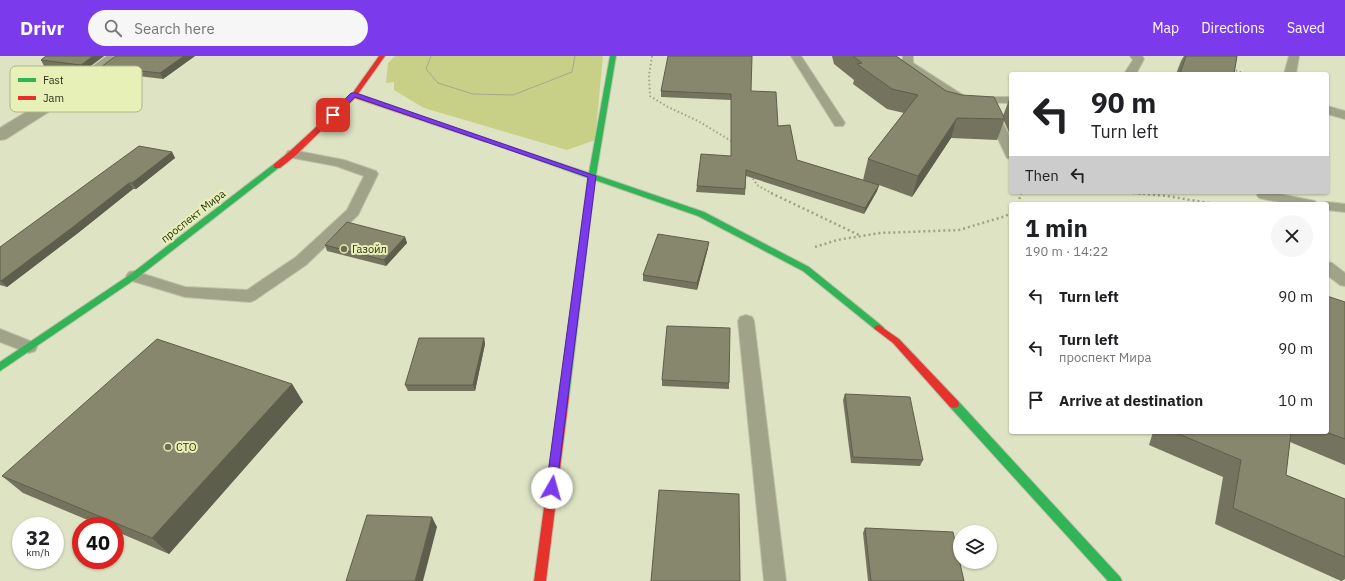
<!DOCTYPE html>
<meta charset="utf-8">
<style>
body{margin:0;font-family:"IBM Plex Sans",sans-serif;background:#f6f6f6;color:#202124;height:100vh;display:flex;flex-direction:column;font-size:15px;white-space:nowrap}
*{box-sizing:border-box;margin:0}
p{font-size:13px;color:#757577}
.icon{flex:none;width:22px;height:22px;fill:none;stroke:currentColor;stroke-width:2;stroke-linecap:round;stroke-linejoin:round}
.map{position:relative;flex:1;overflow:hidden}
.panel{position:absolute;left:1009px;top:146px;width:320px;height:232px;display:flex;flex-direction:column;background:#fff;border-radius:4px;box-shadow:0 1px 3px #0004}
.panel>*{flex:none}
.top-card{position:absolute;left:1009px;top:16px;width:320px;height:122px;border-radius:4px;box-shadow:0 1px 3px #0004;background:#fff;color:#202124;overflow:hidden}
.controls{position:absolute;left:953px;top:469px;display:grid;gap:8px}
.controls a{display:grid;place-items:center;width:44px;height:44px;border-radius:50%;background:#fff;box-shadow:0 1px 3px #0004;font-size:20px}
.speed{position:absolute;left:12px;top:461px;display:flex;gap:8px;font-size:20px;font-weight:700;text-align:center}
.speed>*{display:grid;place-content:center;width:52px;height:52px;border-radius:50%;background:#fff;box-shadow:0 1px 3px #0004;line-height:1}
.speed small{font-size:10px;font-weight:400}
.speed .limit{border:6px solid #d22;background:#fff;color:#111}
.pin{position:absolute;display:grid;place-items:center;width:34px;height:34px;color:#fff;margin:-17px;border-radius:8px;box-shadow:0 2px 6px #0006}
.me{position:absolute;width:44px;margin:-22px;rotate:7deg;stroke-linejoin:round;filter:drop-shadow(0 0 3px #0008)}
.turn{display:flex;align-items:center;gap:14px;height:84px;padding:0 16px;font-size:18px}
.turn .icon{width:52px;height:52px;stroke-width:2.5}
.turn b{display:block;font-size:28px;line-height:34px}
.then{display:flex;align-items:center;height:38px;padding:0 16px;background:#0003;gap:8px;font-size:15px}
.round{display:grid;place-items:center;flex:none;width:42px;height:42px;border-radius:21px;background:#f6f6f6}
.head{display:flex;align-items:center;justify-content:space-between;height:68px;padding:0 16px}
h1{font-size:24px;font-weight:700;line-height:30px}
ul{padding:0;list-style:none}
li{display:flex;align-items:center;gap:12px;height:52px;padding:0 16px}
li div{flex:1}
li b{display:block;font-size:15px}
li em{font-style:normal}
header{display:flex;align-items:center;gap:24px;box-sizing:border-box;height:56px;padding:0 20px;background:#7c3aed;color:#fff}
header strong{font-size:19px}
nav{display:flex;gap:22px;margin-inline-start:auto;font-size:14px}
.search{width:280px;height:36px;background:#f6f6f6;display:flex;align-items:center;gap:10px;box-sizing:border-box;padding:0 14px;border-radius:22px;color:#757577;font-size:15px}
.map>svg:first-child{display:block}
.green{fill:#c8d087}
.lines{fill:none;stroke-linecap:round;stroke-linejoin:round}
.lane-casing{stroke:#bcc0a7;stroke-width:2}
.street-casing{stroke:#bcc0a7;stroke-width:2}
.fast-casing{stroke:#bcc0a7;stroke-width:2}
.jam-casing{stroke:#bcc0a7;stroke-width:2}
.path-far1{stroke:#9ea288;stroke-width:2;stroke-dasharray:1.5 2.5;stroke-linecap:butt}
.path{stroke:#9ea288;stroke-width:2.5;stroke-dasharray:2 3;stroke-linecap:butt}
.lane{fill:#a0a387;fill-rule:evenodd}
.street{fill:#a0a387;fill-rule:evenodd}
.fast{fill:#30b455;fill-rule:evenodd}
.jam{fill:#e5322d;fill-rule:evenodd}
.tram{stroke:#a4a88d;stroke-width:1}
.wall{fill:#74745e}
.shaded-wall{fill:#5e5e4c}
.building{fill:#87876d;stroke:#5e5e4c}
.route{fill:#7c3aed;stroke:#51269a}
.poi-dot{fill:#6a6e54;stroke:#e7f0b6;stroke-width:1.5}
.labels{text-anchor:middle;stroke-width:4;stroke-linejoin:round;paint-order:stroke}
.street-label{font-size:11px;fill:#2c2f18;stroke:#e7f0b6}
.poi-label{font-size:11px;fill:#2c2f18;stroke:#e7f0b6;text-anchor:start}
.key{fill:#e7f0b6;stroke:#afb687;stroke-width:1}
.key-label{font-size:11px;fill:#2c2f18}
</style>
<header>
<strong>Drivr</strong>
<div class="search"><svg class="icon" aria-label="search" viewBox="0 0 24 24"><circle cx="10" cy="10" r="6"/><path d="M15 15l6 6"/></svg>Search here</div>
<nav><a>Map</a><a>Directions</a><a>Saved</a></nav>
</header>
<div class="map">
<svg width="1345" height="525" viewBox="0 0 1345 525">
<rect width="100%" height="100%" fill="#dee3c3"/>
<path class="green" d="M 395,0 L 603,0 L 595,84 L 567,94 L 424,52 L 394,34 L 394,26 L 386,27 L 388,7 Z"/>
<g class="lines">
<g class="lane-casing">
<g id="lane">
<path d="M 791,0 L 801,0 L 845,67 L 843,70 L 835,70 Z"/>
<path d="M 903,0 L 913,0 L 913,7 L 966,41 L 1011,41 L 1011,47 L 959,46 L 903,10 L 902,8 Z"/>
<path d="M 1130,0 L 1142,0 L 1144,3 L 1136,18 L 1124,18 L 1133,4 Z"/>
<path d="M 1289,0 L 1299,0 L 1296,18 L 1284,18 Z"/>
<path d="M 1327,50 L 1345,55 L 1345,63 L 1327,58 Z"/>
<path d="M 991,51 L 995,52 L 997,55 L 1011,83 L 1011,103 L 1007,102 L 985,55 L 987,52 Z"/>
<path d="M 292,94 L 344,104 L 376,115 L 378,118 L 358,159 L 306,209 L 255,244 L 250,246 L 185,241 L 129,224 L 126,220 L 129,216 L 134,215 L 185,231 L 247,234 L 296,201 L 347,154 L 364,120 L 336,110 L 288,101 L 286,98 L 288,95 Z"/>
<path d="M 1259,136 L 1270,136 L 1315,145 L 1317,148 C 1297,148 1279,147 1259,142 L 1257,139 Z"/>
<path d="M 1327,146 L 1345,148 L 1345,156 L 1327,154 L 1327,148 L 1321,148 Z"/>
<path d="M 1327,206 L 1332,207 L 1345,217 L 1345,230 L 1340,229 L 1327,219 Z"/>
<path d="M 746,259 L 752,261 L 754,265 L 786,525 L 764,525 L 738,265 L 740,261 Z"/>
<path d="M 0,273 L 35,287 L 37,291 L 35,295 L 29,297 L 0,286 Z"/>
</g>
</g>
<g class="street-casing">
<path id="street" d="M 107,0 L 124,0 L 58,50 L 6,83 L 0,84 L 0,72 L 46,44 Z"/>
</g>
<g class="fast-casing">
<g id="fast">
<path d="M 610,0 L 616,0 L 596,119 L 704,156 L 809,211 L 882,270 L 884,272 L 882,274 L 876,274 L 803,215 L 698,160 L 595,124 L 569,341 L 567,344 L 564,345 L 561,344 L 559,341 L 588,122 L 485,85 L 488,83 L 490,84 L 589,117 Z"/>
<path d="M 274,108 L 277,108 L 281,110 L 137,222 L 0,315 L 0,306 L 131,218 Z"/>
<path d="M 954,344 L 958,345 L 1120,521 L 1122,525 L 1108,525 L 950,351 L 949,348 L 950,345 Z"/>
</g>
</g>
<g class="jam-casing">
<g id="jam">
<path d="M 379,0 L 385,0 L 358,38 L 490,84 L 490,86 L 486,86 L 355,42 L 295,100 L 280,112 L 274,112 L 274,108 L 289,96 L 352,38 Z"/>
<path d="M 879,269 L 899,283 L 958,345 L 959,348 L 958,351 L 954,352 L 950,351 L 893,287 L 876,274 L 874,272 L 876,270 Z"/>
<path d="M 564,337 L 567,338 L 569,341 L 546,525 L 534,525 L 559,341 L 561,338 Z"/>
</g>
</g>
<g class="path-far1">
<path d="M 652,0 L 649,19 L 650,40 L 668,51 L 698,65 L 733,86"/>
<path d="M 1232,13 L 1246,18"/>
<path d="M 751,119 L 757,129 L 773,138"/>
<path d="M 1128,136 L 1143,138"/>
<path d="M 1021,138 L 1021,136"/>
</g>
<g class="path">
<path d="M 771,137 L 861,180"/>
<path d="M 1133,137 L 1167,140 L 1215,148"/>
<path d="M 1018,148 L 1021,137"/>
<path d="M 815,191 L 837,184 L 880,177 L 959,174 L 1006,160 L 1011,155"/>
</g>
<use href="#lane" class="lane"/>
<use href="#street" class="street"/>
<use href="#fast" class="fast"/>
<use href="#jam" class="jam"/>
<path class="tram" d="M 431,0 L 426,13 L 438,27 L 473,38 L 513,39 L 572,16 L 575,0"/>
</g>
<g class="wall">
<path d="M 46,0 L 104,0 L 85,14 L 44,10 L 41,4 Z"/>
<path d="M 116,0 L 195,0 L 163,23 L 105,16 L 101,11 Z"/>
<path d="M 832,0 L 896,0 L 946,35 L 1003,60 L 1010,41 L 1011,41 L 1011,81 L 1004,65 L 997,84 L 951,82 L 912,141 L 879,129 L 877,135 L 864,158 L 746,120 L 745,139 L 696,136 L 697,130 L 731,100 L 731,44 L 661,41 L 661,35 L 751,35 L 778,70 L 797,104 L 863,124 L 868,103 L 904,57 L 887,53 L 853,28 L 854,24 L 834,8 Z"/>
<path d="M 1184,0 L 1237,0 L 1234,18 L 1176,18 L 1181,5 Z"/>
<path d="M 172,96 L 175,102 L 136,133 L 133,133 L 78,177 L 7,231 L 0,229 L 0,191 Z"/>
<path d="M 405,181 L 407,187 L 386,210 L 327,195 L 325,189 Z"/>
<path d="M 708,192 L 697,234 L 643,225 L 643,219 Z"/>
<path d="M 1345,246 L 1345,409 L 1290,386 L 1286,419 L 1345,443 L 1345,523 L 1342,525 L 1341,525 L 1215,468 L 1223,421 L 1149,389 L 1153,376 L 1327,376 Z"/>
<path d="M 484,282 L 485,288 L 475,335 L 408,335 L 405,329 Z"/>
<path d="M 662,324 L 729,327 L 729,333 L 662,330 Z"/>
<path d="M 292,328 L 303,346 L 169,498 L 115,475 L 115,470 L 102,470 L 23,437 L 2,420 Z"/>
<path d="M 845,338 L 923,404 L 920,410 L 851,407 L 843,344 Z"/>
<path d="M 865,472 L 964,525 L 868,525 L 863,477 Z"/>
</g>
<g class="shaded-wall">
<path d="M 93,0 L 104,0 L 85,14 L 81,9 Z"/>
<path d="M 184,0 L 195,0 L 163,23 L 160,17 Z"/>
<path d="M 957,62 L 951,82 L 912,141 L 918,120 Z"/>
<path d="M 172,96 L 175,102 L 136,133 L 132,127 Z"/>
<path d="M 129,127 L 133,133 L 78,177 L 7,231 L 1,225 Z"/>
<path d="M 879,129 L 877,135 L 864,158 L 865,152 Z"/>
<path d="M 405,181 L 407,187 L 386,210 L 384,204 Z"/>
<path d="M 709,186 L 708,192 L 697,234 L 697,227 Z"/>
<path d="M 484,282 L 485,288 L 475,335 L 473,329 Z"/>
<path d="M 292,328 L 303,346 L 169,498 L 152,482 Z"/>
<path d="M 432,461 L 437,471 L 423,525 L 415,525 Z"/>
</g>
<g class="building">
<path d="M 46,0 L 93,0 L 81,9 L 41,4 Z"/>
<path d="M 116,0 L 184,0 L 160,17 L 101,11 Z"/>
<path d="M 668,0 L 752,0 L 751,35 L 776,36 L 778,70 L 790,69 L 797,104 L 879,129 L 865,152 L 746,114 L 745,133 L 697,130 L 701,98 L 731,100 L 731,38 L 661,35 Z"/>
<path d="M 853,0 L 896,0 L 946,35 L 962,39 L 994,41 L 1005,63 L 957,62 L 918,120 L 868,103 L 918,39 L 892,33 L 857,8 L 862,7 Z"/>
<path d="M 1186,0 L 1237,0 L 1234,18 L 1180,18 Z"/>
<path d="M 139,90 L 172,96 L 132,127 L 129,127 L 73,171 L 1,225 L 0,224 L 0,191 Z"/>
<path d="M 347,166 L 405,181 L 384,204 L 325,189 Z"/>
<path d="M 658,178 L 709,186 L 697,227 L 643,219 Z"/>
<path d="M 1327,240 L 1345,246 L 1345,383 L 1326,376 L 1327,376 Z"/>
<path d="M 667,270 L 730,272 L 729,327 L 662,324 Z"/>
<path d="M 419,282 L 484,282 L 473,329 L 405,329 Z"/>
<path d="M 157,283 L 292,328 L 152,482 L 2,420 Z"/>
<path d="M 845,338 L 910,341 L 923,404 L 853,401 Z"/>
<path d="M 1174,376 L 1291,376 L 1286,419 L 1345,443 L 1345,501 L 1233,452 L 1241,404 Z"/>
<path d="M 659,434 L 739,438 L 740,525 L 651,525 Z"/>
<path d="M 367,459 L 432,461 L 415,525 L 346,525 Z"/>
<path d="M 865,472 L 953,476 L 964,525 L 871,525 Z"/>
</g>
<path class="route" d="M 351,37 L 356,37 L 596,120 L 556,435 L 552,436 L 548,435 L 546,432 L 588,121 L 355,41 L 335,60 L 331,60 L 331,57 Z"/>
<g class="poi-dot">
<circle cx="344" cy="193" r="4"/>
<circle cx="168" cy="391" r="4"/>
</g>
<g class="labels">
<g class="street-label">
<text transform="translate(193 160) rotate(-38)" y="4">проспект Мира</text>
</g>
<g class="poi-label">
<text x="352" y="197">Газойл</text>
<text x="176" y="395">СТО</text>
</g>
</g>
<rect x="10" y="10" width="132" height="46" rx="6" class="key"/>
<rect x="18" y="22" width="18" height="4" fill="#30b455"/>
<rect x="18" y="40" width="18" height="4" fill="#e5322d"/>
<g class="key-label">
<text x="43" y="28">Fast</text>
<text x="43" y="46">Jam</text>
</g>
</svg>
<div class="controls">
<a><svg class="icon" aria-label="layers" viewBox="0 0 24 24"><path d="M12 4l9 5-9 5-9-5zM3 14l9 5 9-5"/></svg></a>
</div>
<div class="speed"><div>32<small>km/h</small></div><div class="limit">40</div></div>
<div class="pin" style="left:333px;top:59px;background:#d93025"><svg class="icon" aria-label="arrive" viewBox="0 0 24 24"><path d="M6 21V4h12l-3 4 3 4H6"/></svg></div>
<svg class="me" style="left:552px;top:432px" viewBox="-20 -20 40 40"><circle r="19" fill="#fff"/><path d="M0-13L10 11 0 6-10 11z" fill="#7c3aed"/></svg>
<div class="top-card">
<div class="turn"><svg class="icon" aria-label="left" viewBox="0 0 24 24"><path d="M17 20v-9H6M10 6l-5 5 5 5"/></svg><div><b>90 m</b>Turn left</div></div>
<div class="then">Then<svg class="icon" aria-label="left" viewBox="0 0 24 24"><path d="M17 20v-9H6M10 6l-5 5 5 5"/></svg></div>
</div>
<section class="panel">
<div class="head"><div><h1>1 min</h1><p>190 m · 14:22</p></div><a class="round"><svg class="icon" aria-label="close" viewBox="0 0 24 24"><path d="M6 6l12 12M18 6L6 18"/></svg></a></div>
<ul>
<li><svg class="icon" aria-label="left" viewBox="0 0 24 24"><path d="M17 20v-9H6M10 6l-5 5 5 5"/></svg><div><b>Turn left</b></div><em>90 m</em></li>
<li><svg class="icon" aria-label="left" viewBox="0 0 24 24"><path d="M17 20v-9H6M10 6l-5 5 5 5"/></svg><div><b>Turn left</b><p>проспект Мира</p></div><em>90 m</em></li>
<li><svg class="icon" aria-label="arrive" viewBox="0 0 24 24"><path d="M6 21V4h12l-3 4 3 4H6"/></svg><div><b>Arrive at destination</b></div><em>10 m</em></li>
</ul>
</section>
</div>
